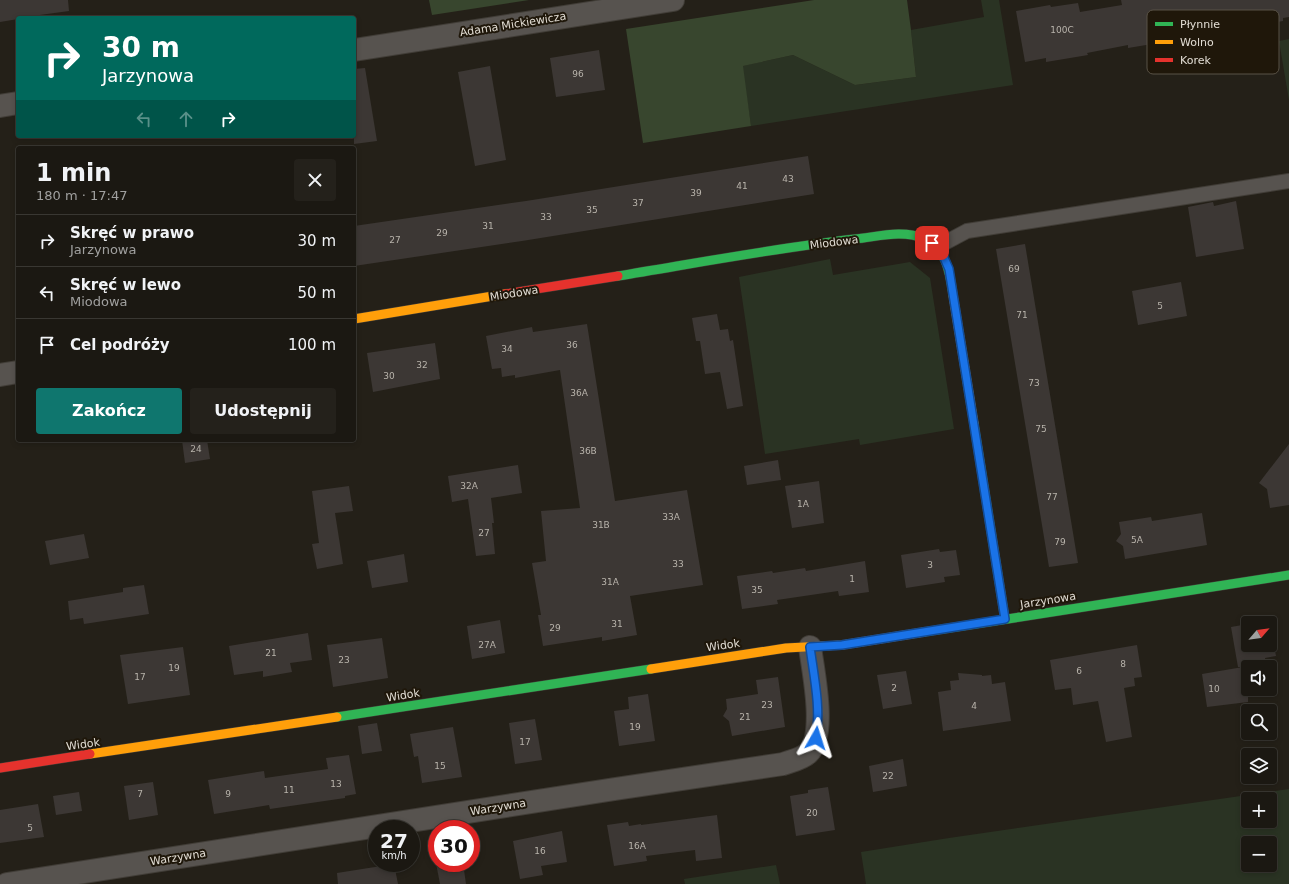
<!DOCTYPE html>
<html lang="pl">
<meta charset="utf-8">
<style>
body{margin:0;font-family:"DejaVu Sans",sans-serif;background:#24211b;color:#f1f3f6;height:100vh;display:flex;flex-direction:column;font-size:15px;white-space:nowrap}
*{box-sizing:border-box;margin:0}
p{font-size:13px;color:#a0a09f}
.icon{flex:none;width:22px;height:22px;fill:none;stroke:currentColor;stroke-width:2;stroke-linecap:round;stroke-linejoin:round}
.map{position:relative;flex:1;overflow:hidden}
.details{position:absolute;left:16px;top:146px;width:340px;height:296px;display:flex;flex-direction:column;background:#1b1812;border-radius:4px;box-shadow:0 2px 6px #0003,0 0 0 1px #393732}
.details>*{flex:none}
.guide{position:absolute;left:16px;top:16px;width:340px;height:122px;border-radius:4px;box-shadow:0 2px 6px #0003,0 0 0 1px #393732;background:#00695c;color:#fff;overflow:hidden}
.needle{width:26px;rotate:62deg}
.buttons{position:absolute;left:1241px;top:616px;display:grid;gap:8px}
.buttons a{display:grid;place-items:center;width:36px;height:36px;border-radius:4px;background:#1b1812;box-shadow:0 2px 6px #0003,0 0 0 1px #393732;font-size:20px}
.speed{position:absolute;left:368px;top:820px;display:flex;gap:8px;font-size:20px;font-weight:700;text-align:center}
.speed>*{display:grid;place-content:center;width:52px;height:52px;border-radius:50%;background:#1b1812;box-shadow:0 2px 6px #0003,0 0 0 1px #393732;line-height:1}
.speed small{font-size:10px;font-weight:400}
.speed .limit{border:6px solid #d22;background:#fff;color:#111}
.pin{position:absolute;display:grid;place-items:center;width:34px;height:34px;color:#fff;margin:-17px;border-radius:8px;box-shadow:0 2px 6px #0006}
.me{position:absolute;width:44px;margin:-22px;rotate:6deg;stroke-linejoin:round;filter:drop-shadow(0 0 3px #0008)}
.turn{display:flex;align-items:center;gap:14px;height:84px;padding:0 20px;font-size:18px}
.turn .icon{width:52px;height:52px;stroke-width:2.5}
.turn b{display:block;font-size:28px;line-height:34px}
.lanes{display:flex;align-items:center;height:38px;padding:0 20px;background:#0003;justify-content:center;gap:20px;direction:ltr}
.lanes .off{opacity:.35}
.round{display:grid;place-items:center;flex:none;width:42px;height:42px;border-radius:4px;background:#24211b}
.summary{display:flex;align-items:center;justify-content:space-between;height:68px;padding:0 20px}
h1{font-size:24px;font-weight:700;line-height:30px}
.action{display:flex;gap:8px;margin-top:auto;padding:8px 20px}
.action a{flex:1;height:46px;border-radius:4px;background:#0f766e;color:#fff;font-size:16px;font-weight:700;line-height:46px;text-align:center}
.action a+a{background:#24211b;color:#f1f3f6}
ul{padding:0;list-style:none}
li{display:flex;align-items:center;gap:12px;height:52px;padding:0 20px;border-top:1px solid #393732}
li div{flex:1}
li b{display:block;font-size:15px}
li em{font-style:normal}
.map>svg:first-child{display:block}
.green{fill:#2a3323;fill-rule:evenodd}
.forest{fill:#38462e}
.building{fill:#3c3734}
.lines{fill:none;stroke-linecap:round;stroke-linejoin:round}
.lane-casing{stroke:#413d37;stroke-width:16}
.street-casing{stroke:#413d37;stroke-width:24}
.fast-casing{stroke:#413d37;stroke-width:10}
.slow-casing{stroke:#413d37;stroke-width:10}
.jam-casing{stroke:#413d37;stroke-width:10}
.lane{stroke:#57534f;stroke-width:14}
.street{stroke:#57534f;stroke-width:22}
.fast{stroke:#30b455;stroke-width:9}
.slow{stroke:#ff9f0a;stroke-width:9}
.jam{stroke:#e5322d;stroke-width:9}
.route-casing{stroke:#114b97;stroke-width:10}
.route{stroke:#1a73e8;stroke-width:7}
.labels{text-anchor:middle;stroke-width:4;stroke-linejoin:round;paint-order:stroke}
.number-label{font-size:9px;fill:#b8b3ab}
.street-label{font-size:11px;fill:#e1dcd3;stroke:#1f170a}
.key{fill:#1f170a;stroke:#595246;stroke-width:1}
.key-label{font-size:11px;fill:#e1dcd3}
</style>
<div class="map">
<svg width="1289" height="884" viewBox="0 0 1289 884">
<rect width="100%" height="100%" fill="#242018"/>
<g class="green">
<path d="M 981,0 L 999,0 L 1013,85 L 751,126 L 742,66 L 793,55 L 855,85 L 916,77 L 911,30 L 984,17 Z"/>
<path d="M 1289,39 L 1289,100 L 1279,41 Z"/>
<path d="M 830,259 L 833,275 L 910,262 L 930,278 L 954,429 L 860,445 L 859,439 L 765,454 L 739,277 Z"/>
<path d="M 1289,789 L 1289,884 L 866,884 L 861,852 L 949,838 ZM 1248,799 L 1270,799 L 1270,821 L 1248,821 ZM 1248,843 L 1270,843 L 1270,865 L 1248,865 Z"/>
<path d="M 776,865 L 780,884 L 685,884 L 684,879 Z"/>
</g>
<g class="forest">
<path d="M 429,0 L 529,0 L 432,15 Z"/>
<path d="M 814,0 L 907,0 L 911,30 L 916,77 L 855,85 L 793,55 L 743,66 L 751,126 L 643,143 L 626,29 Z"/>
</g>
<g class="building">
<path d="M 0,0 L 68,0 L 69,11 L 18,18 L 18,19 L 0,22 Z"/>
<path d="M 1121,0 L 1289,0 L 1289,17 L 1283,18 L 1283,21 L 1242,28 L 1241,25 L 1169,37 L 1170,41 L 1128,48 L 1128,45 L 1087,53 L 1088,55 L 1046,62 L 1046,58 L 1025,62 L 1016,11 L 1050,5 L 1051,7 L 1078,3 L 1080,12 L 1122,5 Z"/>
<path d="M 599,50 L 605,90 L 556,97 L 550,58 Z"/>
<path d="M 490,66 L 506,160 L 475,166 L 458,72 Z"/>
<path d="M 365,68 L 377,141 L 354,144 L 354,69 Z"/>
<path d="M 808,156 L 814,194 L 522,241 L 354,266 L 354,226 L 526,201 Z"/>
<path d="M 1236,201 L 1244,249 L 1196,257 L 1188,207 L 1213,202 L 1214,206 Z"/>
<path d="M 1025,244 L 1078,563 L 1049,567 L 996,249 Z"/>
<path d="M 1181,282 L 1187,316 L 1138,325 L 1132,291 Z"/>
<path d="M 717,314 L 720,330 L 728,329 L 730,341 L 733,340 L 743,406 L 727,409 L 720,372 L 705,374 L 700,341 L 696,341 L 692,318 Z"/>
<path d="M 587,324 L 615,501 L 687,490 L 703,585 L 630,596 L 637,635 L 602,641 L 602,637 L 543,646 L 538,615 L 541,615 L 532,563 L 546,561 L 541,511 L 580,508 L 560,370 L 515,378 L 515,375 L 502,377 L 501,368 L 492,369 L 486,336 L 532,327 L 533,332 Z"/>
<path d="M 435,343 L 440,379 L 373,392 L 367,353 Z"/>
<path d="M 182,440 L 207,440 L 210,459 L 185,463 Z"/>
<path d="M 1289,444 L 1289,505 L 1270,508 L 1267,489 L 1259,483 Z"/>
<path d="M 778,460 L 781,480 L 747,485 L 744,466 Z"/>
<path d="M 518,465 L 522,493 L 491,498 L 494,523 L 492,523 L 495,554 L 476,556 L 468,499 L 452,502 L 448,476 Z"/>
<path d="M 819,481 L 824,523 L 792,528 L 785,486 Z"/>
<path d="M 349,486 L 353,511 L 335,513 L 343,564 L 317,569 L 312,544 L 319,543 L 312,491 Z"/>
<path d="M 1202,513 L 1207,545 L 1125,559 L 1123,546 L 1116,541 L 1121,534 L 1119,522 L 1151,517 L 1152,521 Z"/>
<path d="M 84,534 L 89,558 L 50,565 L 45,541 Z"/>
<path d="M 939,549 L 940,552 L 956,550 L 960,575 L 944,577 L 945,582 L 906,588 L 901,555 Z"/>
<path d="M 404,554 L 408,582 L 372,588 L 367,561 Z"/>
<path d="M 865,561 L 869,592 L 839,596 L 838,591 L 777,600 L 778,604 L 742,609 L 737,576 L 772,571 L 773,573 L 805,568 L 806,571 Z"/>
<path d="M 144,585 L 149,614 L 84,624 L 83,618 L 70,620 L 68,601 L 123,592 L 123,588 Z"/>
<path d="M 500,620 L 505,653 L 472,659 L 467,626 Z"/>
<path d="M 1248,624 L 1248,645 L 1270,645 L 1270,630 L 1271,630 L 1276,656 L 1265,658 L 1267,667 L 1248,667 L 1248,702 L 1207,707 L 1202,674 L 1243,667 L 1238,667 L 1231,627 Z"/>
<path d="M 308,633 L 312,660 L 290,663 L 292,672 L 263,677 L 263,671 L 234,675 L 229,646 Z"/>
<path d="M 382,638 L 388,678 L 333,687 L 327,645 Z"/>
<path d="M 1137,645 L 1142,677 L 1134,678 L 1135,686 L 1124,688 L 1132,737 L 1106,742 L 1098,701 L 1073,705 L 1071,688 L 1055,690 L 1050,660 Z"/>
<path d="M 183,647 L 190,695 L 128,704 L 120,655 Z"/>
<path d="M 906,671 L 912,704 L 883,709 L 877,675 Z"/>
<path d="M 958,673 L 982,675 L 982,676 L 991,675 L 992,684 L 1005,682 L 1011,721 L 943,731 L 938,692 L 951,690 L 950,681 L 959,680 Z"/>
<path d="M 778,677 L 785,727 L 732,736 L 729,721 L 723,716 L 727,709 L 726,699 L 758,694 L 756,680 Z"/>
<path d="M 648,694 L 655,741 L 619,746 L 614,711 L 629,709 L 628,697 Z"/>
<path d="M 535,719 L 542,760 L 515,764 L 509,723 Z"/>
<path d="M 377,723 L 382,751 L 362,754 L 358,726 Z"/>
<path d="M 453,727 L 462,777 L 422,783 L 418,756 L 414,757 L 410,734 Z"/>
<path d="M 349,755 L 356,794 L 345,796 L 345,798 L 270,809 L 269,805 L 214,814 L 208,780 L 264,771 L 265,778 L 328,769 L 326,758 Z"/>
<path d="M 903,759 L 907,786 L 873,792 L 869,766 Z"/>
<path d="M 153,782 L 158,815 L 129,820 L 124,786 Z"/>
<path d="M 828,787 L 835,830 L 796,836 L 790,796 L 808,793 L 808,790 Z"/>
<path d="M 79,792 L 82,811 L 56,815 L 53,796 Z"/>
<path d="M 38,804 L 44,837 L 0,843 L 0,810 Z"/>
<path d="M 717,815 L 722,858 L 696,861 L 695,850 L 646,856 L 647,861 L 614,866 L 607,825 L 628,822 L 629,826 L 641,824 L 641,825 Z"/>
<path d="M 562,831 L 567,862 L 541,866 L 543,875 L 520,879 L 513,841 Z"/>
<path d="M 436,863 L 463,863 L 466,884 L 440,884 Z"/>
<path d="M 394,864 L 398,884 L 338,884 L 337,873 Z"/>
</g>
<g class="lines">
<g class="lane-casing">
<path id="lane" d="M 937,247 L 967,231 L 1289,181"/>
</g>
<g class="street-casing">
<g id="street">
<path d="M 354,50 L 673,0"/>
<path d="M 0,106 L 18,103"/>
<path d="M 0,375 L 18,372"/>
<path d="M 7,884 L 615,789 L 783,764 C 791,761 802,759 808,753 C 827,735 813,671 810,647"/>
</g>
</g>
<g class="fast-casing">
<g id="fast">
<path d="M 618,276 C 697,263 776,248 855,239 C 877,237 903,229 924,239 C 947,249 950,274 953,295"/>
<path d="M 974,424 L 1005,619"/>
<path d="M 924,632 L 1289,575"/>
<path d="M 337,717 L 651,669"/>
</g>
</g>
<g class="slow-casing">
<g id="slow">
<path d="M 953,295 L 974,424"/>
<path d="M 354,319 L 505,294"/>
<path d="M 651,669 L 786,648 L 842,645 L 924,632"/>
<path d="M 90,754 L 337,717"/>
</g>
</g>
<g class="jam-casing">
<g id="jam">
<path d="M 505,294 L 618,276"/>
<path d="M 0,768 L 90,754"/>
</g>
</g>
<use href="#lane" class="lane"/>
<use href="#street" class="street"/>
<use href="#fast" class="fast"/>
<use href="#slow" class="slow"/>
<use href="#jam" class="jam"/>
</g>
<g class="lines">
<g class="route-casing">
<path id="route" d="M 816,738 C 821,708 814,677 810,647 L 842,645 L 1005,619 L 949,269 L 942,253 L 932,243"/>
</g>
<use href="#route" class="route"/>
</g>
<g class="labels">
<g class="number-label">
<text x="1062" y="33">100C</text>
<text x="578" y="77">96</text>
<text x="788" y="182">43</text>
<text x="742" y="189">41</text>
<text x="696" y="196">39</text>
<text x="638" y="206">37</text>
<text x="592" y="213">35</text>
<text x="546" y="220">33</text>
<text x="488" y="229">31</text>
<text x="442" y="236">29</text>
<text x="395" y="243">27</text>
<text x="1014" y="272">69</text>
<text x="1160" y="309">5</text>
<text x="1022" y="318">71</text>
<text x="572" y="348">36</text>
<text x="507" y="352">34</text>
<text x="422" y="368">32</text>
<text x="389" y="379">30</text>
<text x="1034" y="386">73</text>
<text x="579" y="396">36A</text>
<text x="1041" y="432">75</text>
<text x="196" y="452">24</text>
<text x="588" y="454">36B</text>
<text x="469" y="489">32A</text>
<text x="1052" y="500">77</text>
<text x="803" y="507">1A</text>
<text x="671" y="520">33A</text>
<text x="601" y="528">31B</text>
<text x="484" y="536">27</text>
<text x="1137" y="543">5A</text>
<text x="1060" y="545">79</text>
<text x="678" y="567">33</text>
<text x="930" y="568">3</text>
<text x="852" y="582">1</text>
<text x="610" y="585">31A</text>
<text x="757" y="593">35</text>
<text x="617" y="627">31</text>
<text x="555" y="631">29</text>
<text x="487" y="648">27A</text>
<text x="271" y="656">21</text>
<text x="344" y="663">23</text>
<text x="1123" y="667">8</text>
<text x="174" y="671">19</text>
<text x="1079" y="674">6</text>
<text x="140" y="680">17</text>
<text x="894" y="691">2</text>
<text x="1214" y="692">10</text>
<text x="767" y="708">23</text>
<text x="974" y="709">4</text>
<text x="745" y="720">21</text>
<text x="635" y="730">19</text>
<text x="525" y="745">17</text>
<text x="440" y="769">15</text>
<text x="888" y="779">22</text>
<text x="336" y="787">13</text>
<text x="289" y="793">11</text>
<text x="140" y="797">7</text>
<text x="228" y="797">9</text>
<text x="812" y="816">20</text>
<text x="30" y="831">5</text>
<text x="637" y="849">16A</text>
<text x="540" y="854">16</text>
</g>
<g class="street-label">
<text transform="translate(513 24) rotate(-9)" y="4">Adama Mickiewicza</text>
<text transform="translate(834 242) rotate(-7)" y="4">Miodowa</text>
<text transform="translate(514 293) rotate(-9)" y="4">Miodowa</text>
<text transform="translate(1048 600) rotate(-9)" y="4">Jarzynowa</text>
<text transform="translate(723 645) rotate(-8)" y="4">Widok</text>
<text transform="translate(403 695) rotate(-9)" y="4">Widok</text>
<text transform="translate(83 744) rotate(-8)" y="4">Widok</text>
<text transform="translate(498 807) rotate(-9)" y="4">Warzywna</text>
<text transform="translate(178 857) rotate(-9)" y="4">Warzywna</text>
</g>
</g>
<rect x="1147" y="10" width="132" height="64" rx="6" class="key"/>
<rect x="1155" y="22" width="18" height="4" fill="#30b455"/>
<rect x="1155" y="40" width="18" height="4" fill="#ff9f0a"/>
<rect x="1155" y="58" width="18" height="4" fill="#e5322d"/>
<g class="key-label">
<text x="1180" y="28">Płynnie</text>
<text x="1180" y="46">Wolno</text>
<text x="1180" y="64">Korek</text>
</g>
</svg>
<div class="buttons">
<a><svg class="needle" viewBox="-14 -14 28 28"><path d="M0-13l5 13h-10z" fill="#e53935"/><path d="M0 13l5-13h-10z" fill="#a0a09f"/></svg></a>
<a><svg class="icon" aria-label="sound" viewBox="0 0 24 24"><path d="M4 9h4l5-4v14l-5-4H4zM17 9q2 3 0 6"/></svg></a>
<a><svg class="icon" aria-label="search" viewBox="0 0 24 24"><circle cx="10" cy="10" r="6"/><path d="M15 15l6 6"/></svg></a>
<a><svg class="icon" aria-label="layers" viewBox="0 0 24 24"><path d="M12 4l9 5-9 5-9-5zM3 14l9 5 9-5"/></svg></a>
<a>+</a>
<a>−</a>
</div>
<div class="speed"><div>27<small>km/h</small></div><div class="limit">30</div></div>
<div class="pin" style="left:932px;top:243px;background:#d93025"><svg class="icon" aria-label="arrive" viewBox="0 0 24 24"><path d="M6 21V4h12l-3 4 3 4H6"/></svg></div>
<svg class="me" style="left:816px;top:738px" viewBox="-20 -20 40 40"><path d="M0-17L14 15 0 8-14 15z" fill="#1a73e8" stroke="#fff" stroke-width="4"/></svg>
<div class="guide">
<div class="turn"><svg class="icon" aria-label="right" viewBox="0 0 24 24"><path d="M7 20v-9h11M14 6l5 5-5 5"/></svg><div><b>30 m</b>Jarzynowa</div></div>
<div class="lanes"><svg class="icon off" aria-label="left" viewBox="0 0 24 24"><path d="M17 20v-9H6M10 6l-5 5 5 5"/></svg><svg class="icon off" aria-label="ahead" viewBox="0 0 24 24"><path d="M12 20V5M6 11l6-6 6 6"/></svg><svg class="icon" aria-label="right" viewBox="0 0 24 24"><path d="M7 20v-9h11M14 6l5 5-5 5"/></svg></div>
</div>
<section class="details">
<div class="summary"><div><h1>1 min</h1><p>180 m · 17:47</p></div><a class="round"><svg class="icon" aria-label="close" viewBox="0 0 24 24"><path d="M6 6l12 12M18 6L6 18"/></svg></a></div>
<ul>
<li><svg class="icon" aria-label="right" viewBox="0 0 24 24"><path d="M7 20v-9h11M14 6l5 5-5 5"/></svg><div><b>Skręć w prawo</b><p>Jarzynowa</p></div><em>30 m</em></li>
<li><svg class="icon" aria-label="left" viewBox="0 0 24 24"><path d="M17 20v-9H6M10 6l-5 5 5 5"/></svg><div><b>Skręć w lewo</b><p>Miodowa</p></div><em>50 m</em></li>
<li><svg class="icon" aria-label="arrive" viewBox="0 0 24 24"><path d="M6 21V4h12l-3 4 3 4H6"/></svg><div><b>Cel podróży</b></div><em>100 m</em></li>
</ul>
<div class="action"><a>Zakończ</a><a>Udostępnij</a></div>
</section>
</div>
